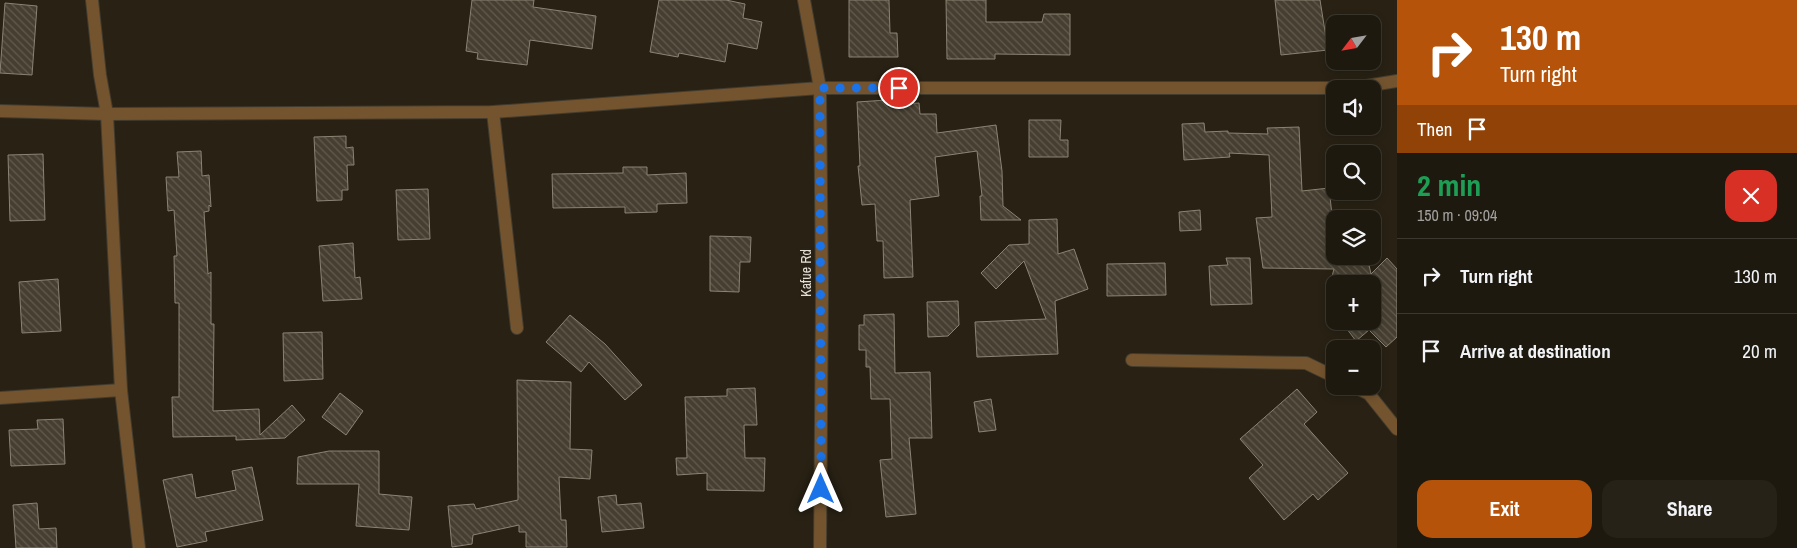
<!DOCTYPE html>
<meta charset="utf-8">
<style>
body{margin:0;font-family:"Archivo Narrow",sans-serif;background:#262218;color:#f1f3f6;height:100vh;display:flex;flex-direction:column;font-size:19px;white-space:nowrap}
*{box-sizing:border-box;margin:0}
p{font-size:16px;color:#a1a09e}
.icon{flex:none;width:28px;height:28px;fill:none;stroke:currentColor;stroke-width:2;stroke-linecap:round;stroke-linejoin:round}
.map{position:relative;flex:1;overflow:hidden}
.drawer{display:flex;flex-direction:column;background:#1e190f;width:400px}
.drawer>*{flex:none}
.hud{background:#b45309;color:#fff;overflow:hidden}
.needle{width:32px;rotate:239deg}
.tools{position:absolute;left:1326px;top:15px;display:grid;gap:10px}
.tools a{display:grid;place-items:center;width:55px;height:55px;border-radius:10px;background:#1e190f;box-shadow:0 2px 8px #0003,0 0 0 1px #3c382f;font-size:25px}
.pin{position:absolute;display:grid;place-items:center;width:42px;height:42px;color:#fff;margin:-21px;border:2px solid #fff;border-radius:50%;box-shadow:0 1px 5px #0007}
.me{position:absolute;width:55px;margin:-28px;rotate:0deg;stroke-linejoin:round;filter:drop-shadow(0 0 4px #0008)}
.turn{display:flex;align-items:center;gap:18px;height:105px;padding:0 20px;font-size:22px}
.turn .icon{width:65px;height:65px;stroke-width:2.5}
.turn b{display:block;font-size:35px;line-height:42px}
.then{display:flex;align-items:center;height:48px;padding:0 20px;background:#0003;gap:10px;font-size:19px}
.round{display:grid;place-items:center;flex:none;width:52px;height:52px;border-radius:15px;background:#262218}
.overview{display:flex;align-items:center;justify-content:space-between;height:85px;padding:0 20px}
h1{font-size:30px;font-weight:800;line-height:38px;color:#1e9e55}
.button{display:flex;gap:10px;margin-top:auto;padding:10px 20px}
.button a{flex:1;height:58px;border-radius:15px;background:#b45309;color:#fff;font-size:20px;font-weight:800;line-height:58px;text-align:center}
.button a+a{background:#262218;color:#f1f3f6}
ul{padding:0;list-style:none}
li{display:flex;align-items:center;gap:15px;height:75px;padding:0 20px;border-top:1px solid #3c382f}
li div{flex:1}
li b{display:block;font-size:19px}
li em{font-style:normal}
main{display:flex;flex:1;min-height:0}
.map>svg:first-child{display:block}
.building{fill:url(#building-back-hatch);stroke:#8b8374}
.lines{fill:none;stroke-linecap:round;stroke-linejoin:round}
.minor-casing{stroke:#423c2f;stroke-width:14}
.minor{stroke:#73542f;stroke-width:12}
.route{stroke:#1a73e8;stroke-width:9;stroke-dasharray:0 16.2}
.labels{text-anchor:middle;stroke-width:5;stroke-linejoin:round;paint-order:stroke}
.street-label{font-size:14px;fill:#e3dfd7;stroke:#282114}
</style>
<main>
<div class="map">
<svg width="1397" height="548" viewBox="0 0 1397 548">
<defs>
<pattern id="building-back-hatch" width="6" height="6" patternUnits="userSpaceOnUse" patternTransform="scale(1.25)"><rect width="6" height="6" fill="#463f31"/><path d="M-1 5l2 2M0 0l6 6M5-1l2 2" fill="none" stroke="#615a4e"/></pattern>
</defs>
<rect width="100%" height="100%" fill="#282114"/>
<g class="building">
<path d="M 472,0 L 534,0 L 533,7 L 596,16 L 592,49 L 530,40 L 527,65 L 477,59 L 478,53 L 466,51 Z"/>
<path d="M 659,0 L 726,0 L 745,4 L 743,18 L 762,22 L 757,49 L 728,43 L 725,62 L 679,53 L 678,57 L 650,52 Z"/>
<path d="M 849,0 L 889,0 L 890,33 L 897,33 L 898,57 L 849,57 Z"/>
<path d="M 946,0 L 986,0 L 986,22 L 1042,22 L 1044,14 L 1070,14 L 1070,55 L 995,54 L 995,59 L 947,59 Z"/>
<path d="M 1275,0 L 1320,0 L 1328,50 L 1281,55 Z"/>
<path d="M 5,3 L 37,6 L 32,75 L 0,73 Z"/>
<path d="M 887,100 L 887,105 L 919,103 L 920,114 L 936,114 L 937,133 L 996,125 L 1002,171 L 1003,206 L 1021,220 L 981,220 L 980,196 L 982,196 L 977,151 L 935,157 L 939,196 L 910,200 L 913,277 L 884,278 L 883,241 L 877,241 L 875,204 L 862,205 L 858,166 L 860,166 L 857,102 Z"/>
<path d="M 1029,120 L 1061,120 L 1060,140 L 1068,140 L 1068,157 L 1029,157 Z"/>
<path d="M 1204,123 L 1205,132 L 1228,131 L 1228,133 L 1268,134 L 1267,128 L 1299,127 L 1302,191 L 1329,188 L 1333,224 L 1331,245 L 1335,245 L 1335,266 L 1338,256 L 1367,256 L 1371,274 L 1387,258 L 1397,269 L 1397,337 L 1386,347 L 1369,330 L 1356,341 L 1341,321 L 1372,321 L 1372,284 L 1330,284 L 1334,269 L 1263,268 L 1256,218 L 1272,217 L 1269,155 L 1229,153 L 1230,157 L 1184,160 L 1182,124 Z"/>
<path d="M 346,136 L 346,148 L 353,147 L 354,165 L 347,165 L 348,190 L 342,190 L 342,200 L 317,201 L 314,137 Z"/>
<path d="M 201,151 L 202,176 L 209,175 L 211,207 L 209,205 L 209,211 L 204,212 L 208,274 L 211,272 L 211,324 L 214,324 L 213,411 L 259,409 L 260,435 L 292,405 L 305,420 L 285,438 L 236,440 L 236,436 L 173,437 L 172,397 L 179,397 L 179,303 L 175,303 L 174,256 L 177,256 L 174,210 L 168,211 L 166,177 L 179,177 L 177,152 Z"/>
<path d="M 43,154 L 45,220 L 10,221 L 8,155 Z"/>
<path d="M 623,167 L 647,167 L 647,175 L 686,173 L 687,203 L 657,204 L 657,212 L 625,213 L 625,207 L 553,208 L 552,174 L 623,173 Z"/>
<path d="M 428,189 L 430,239 L 398,240 L 396,190 Z"/>
<path d="M 1200,210 L 1201,230 L 1180,231 L 1179,212 Z"/>
<path d="M 1057,219 L 1058,254 L 1074,249 L 1088,289 L 1055,301 L 1058,354 L 977,357 L 975,322 L 1046,319 L 1024,261 L 996,289 L 981,273 L 1009,245 L 1029,244 L 1029,220 Z"/>
<path d="M 710,236 L 751,237 L 750,262 L 740,262 L 739,292 L 710,291 Z"/>
<path d="M 353,243 L 355,278 L 360,277 L 362,299 L 323,301 L 319,246 Z"/>
<path d="M 1226,258 L 1250,258 L 1252,304 L 1211,305 L 1209,266 L 1228,265 Z"/>
<path d="M 1165,263 L 1166,295 L 1107,296 L 1107,264 Z"/>
<path d="M 58,279 L 61,331 L 22,333 L 19,282 Z"/>
<path d="M 958,301 L 959,325 L 948,336 L 928,337 L 927,302 Z"/>
<path d="M 894,314 L 895,373 L 930,372 L 932,438 L 909,438 L 916,514 L 886,517 L 880,460 L 892,459 L 890,399 L 871,399 L 870,367 L 866,367 L 866,350 L 859,350 L 859,325 L 864,325 L 864,315 Z"/>
<path d="M 570,315 L 605,344 L 642,385 L 625,400 L 589,362 L 581,372 L 546,342 Z"/>
<path d="M 322,332 L 323,379 L 284,381 L 283,333 Z"/>
<path d="M 517,380 L 571,382 L 570,449 L 592,450 L 590,479 L 559,477 L 561,520 L 566,520 L 567,547 L 526,547 L 526,532 L 519,532 L 519,525 L 473,535 L 472,544 L 452,547 L 448,506 L 474,504 L 476,509 L 518,500 Z"/>
<path d="M 755,388 L 757,425 L 744,425 L 745,458 L 765,458 L 764,491 L 707,490 L 707,473 L 677,475 L 676,458 L 687,458 L 685,397 L 727,396 L 727,389 Z"/>
<path d="M 1297,389 L 1317,412 L 1304,424 L 1348,473 L 1318,500 L 1313,494 L 1284,520 L 1249,478 L 1263,465 L 1240,439 Z"/>
<path d="M 340,393 L 363,411 L 346,435 L 322,417 Z"/>
<path d="M 991,399 L 996,430 L 979,432 L 974,402 Z"/>
<path d="M 63,419 L 65,464 L 11,466 L 9,430 L 38,429 L 37,420 Z"/>
<path d="M 329,451 L 379,451 L 379,494 L 412,497 L 409,530 L 356,526 L 359,484 L 297,484 L 298,457 Z"/>
<path d="M 252,467 L 263,520 L 205,532 L 207,541 L 177,547 L 163,480 L 192,474 L 196,498 L 236,490 L 232,471 Z"/>
<path d="M 616,495 L 617,505 L 641,503 L 644,528 L 602,532 L 598,497 Z"/>
<path d="M 37,503 L 39,529 L 56,528 L 57,548 L 16,548 L 13,505 Z"/>
</g>
<g class="lines">
<g class="minor-casing">
<g id="minor">
<path d="M 804,0 L 820,88 L 822,292 L 820,548"/>
<path d="M 0,111 L 107,114 L 100,75 L 92,0"/>
<path d="M 493,112 L 517,328"/>
<path d="M 1132,360 L 1306,363 L 1335,377"/>
<path d="M 1353,386 L 1369,394 L 1397,429"/>
<path d="M 0,398 L 121,390"/>
<path d="M 139,548 L 121,390 L 107,114 L 493,112 L 820,88 L 1354,88 L 1397,81"/>
</g>
</g>
<use href="#minor" class="minor"/>
</g>
<g class="lines">
<path class="route" d="M 821,489 L 820,88 L 899,88"/>
</g>
<g class="labels">
<g class="street-label">
<text transform="translate(806 273) rotate(-90)" y="5">Kafue Rd</text>
</g>
</g>
</svg>
<div class="tools">
<a><svg class="needle" viewBox="-14 -14 28 28"><path d="M0-13l5 13h-10z" fill="#e53935"/><path d="M0 13l5-13h-10z" fill="#a1a09e"/></svg></a>
<a><svg class="icon" aria-label="sound" viewBox="0 0 24 24"><path d="M4 9h4l5-4v14l-5-4H4zM17 9q2 3 0 6"/></svg></a>
<a><svg class="icon" aria-label="search" viewBox="0 0 24 24"><circle cx="10" cy="10" r="6"/><path d="M15 15l6 6"/></svg></a>
<a><svg class="icon" aria-label="layers" viewBox="0 0 24 24"><path d="M12 4l9 5-9 5-9-5zM3 14l9 5 9-5"/></svg></a>
<a>+</a>
<a>−</a>
</div>
<div class="pin" style="left:899px;top:88px;background:#d93025"><svg class="icon" aria-label="arrive" viewBox="0 0 24 24"><path d="M6 21V4h12l-3 4 3 4H6"/></svg></div>
<svg class="me" style="left:821px;top:489px" viewBox="-20 -20 40 40"><path d="M0-17L14 15 0 8-14 15z" fill="#1a73e8" stroke="#fff" stroke-width="4"/></svg>
</div>
<section class="drawer">
<div class="hud">
<div class="turn"><svg class="icon" aria-label="right" viewBox="0 0 24 24"><path d="M7 20v-9h11M14 6l5 5-5 5"/></svg><div><b>130 m</b>Turn right</div></div>
<div class="then">Then<svg class="icon" aria-label="arrive" viewBox="0 0 24 24"><path d="M6 21V4h12l-3 4 3 4H6"/></svg></div>
</div>
<div class="overview"><div><h1>2 min</h1><p>150 m · 09:04</p></div><a class="round" style="background:#d93025;color:#fff"><svg class="icon" aria-label="close" viewBox="0 0 24 24"><path d="M6 6l12 12M18 6L6 18"/></svg></a></div>
<ul>
<li><svg class="icon" aria-label="right" viewBox="0 0 24 24"><path d="M7 20v-9h11M14 6l5 5-5 5"/></svg><div><b>Turn right</b></div><em>130 m</em></li>
<li><svg class="icon" aria-label="arrive" viewBox="0 0 24 24"><path d="M6 21V4h12l-3 4 3 4H6"/></svg><div><b>Arrive at destination</b></div><em>20 m</em></li>
</ul>
<div class="button"><a>Exit</a><a>Share</a></div>
</section>
</main>
